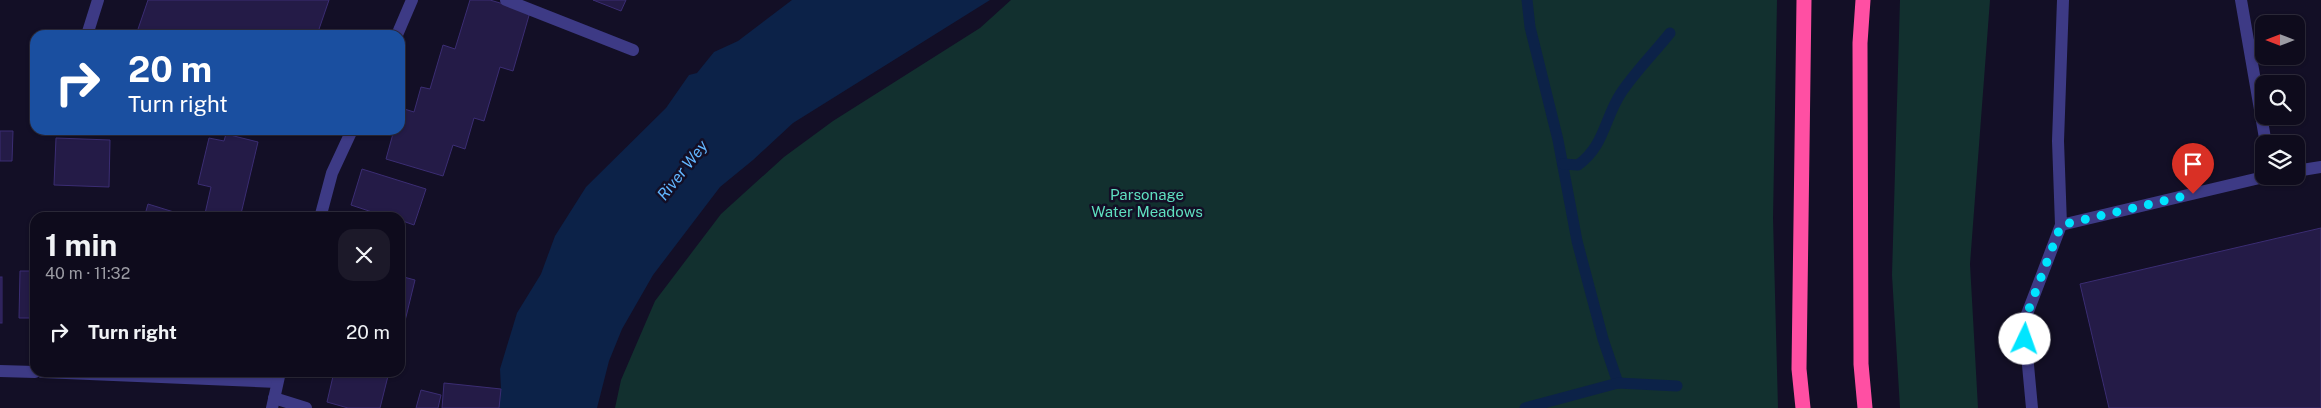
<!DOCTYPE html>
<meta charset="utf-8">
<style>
body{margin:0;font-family:"Public Sans",sans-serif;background:#1c1929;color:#f1f3f6;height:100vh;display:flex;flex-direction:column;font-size:19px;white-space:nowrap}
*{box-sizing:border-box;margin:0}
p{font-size:16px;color:#9b9ba3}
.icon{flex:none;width:28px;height:28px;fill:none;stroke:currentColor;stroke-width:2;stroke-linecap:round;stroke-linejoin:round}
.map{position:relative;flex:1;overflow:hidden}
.sheet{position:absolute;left:30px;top:212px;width:375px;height:165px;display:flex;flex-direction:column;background:#0e0b1c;border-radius:15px;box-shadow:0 1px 4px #0004,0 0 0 1px #2e2b3b}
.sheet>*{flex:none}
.hud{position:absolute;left:30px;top:30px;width:375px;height:105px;border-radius:15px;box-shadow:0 1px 4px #0004,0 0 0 1px #2e2b3b;background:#1a4fa0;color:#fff;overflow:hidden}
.needle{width:32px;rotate:270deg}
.controls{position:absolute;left:2255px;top:15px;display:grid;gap:10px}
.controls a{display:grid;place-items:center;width:50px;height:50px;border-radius:10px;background:#0e0b1c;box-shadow:0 1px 4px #0004,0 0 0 1px #2e2b3b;font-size:25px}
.pin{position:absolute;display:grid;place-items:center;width:42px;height:42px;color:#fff;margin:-51px -21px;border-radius:50% 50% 50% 0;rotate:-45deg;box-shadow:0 0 5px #0007}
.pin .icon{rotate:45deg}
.me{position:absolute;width:55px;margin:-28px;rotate:3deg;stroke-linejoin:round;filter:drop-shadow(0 0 4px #0008)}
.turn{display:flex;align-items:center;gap:18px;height:105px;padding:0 15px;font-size:22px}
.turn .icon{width:65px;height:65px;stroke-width:2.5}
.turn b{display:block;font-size:35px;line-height:42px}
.round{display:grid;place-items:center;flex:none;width:52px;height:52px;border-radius:15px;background:#1c1929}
.overview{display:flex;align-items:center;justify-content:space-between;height:85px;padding:0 15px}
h1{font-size:30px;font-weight:700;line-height:38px}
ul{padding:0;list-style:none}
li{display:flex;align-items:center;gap:15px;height:70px;padding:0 15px}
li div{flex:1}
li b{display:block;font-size:19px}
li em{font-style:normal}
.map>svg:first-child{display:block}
.green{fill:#12302f}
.water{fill:#0c2248}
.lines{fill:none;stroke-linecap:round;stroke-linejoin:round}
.stream{stroke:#0c2248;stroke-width:11}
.building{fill:#241b47;stroke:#3b2d73}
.minor{stroke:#3d3a85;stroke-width:12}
.highway{stroke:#ff4fa3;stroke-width:15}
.route{stroke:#00e5ff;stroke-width:9;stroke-dasharray:0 16.2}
.labels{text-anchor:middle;stroke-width:5;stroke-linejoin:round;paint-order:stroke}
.park-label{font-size:15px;fill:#5fe0c0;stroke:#130f26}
.water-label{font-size:16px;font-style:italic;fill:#62b6ff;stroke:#130f26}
</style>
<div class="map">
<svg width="2321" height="408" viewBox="0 0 2321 408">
<rect width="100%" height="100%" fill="#130f26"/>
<g class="green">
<path d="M 1011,0 L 1777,0 L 1773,218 L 1778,408 L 615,408 L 621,380 L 655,301 L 721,214 L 784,157 L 833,121 L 980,28 Z"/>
<path d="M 1900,0 L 1990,0 L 1970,264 L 1978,408 L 1900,408 L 1892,275 Z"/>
</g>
<path class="water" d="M 792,0 L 990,0 L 793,123 L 753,160 L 720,187 L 653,275 L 622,329 L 609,361 L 597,408 L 498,408 L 501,389 L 500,369 L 517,313 L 541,274 L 555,236 L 586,187 L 666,108 L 689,75 L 697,73 L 714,52 L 738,41 Z"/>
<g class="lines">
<g class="stream">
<path d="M 1527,0 L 1530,27 L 1558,140 L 1577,241 L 1603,339 L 1618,383"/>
<path d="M 1563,164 L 1578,165 C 1605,145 1604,119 1621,93 C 1635,72 1654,53 1670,33"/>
<path d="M 1525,408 L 1618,383 L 1677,386"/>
</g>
</g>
<g class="building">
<path d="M 148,0 L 329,0 L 317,35 L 136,35 Z"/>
<path d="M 470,0 L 490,0 L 530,12 L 513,71 L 500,67 L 484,121 L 474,118 L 465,149 L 453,145 L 443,176 L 386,159 L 394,130 L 400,130 L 401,108 L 414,112 L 421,87 L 430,89 L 443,45 L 455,49 Z"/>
<path d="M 593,0 L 626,0 L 621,11 Z"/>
<path d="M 0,131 L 13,131 L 12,161 L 0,161 Z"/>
<path d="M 226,134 L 258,142 L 240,218 L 204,218 L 211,187 L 198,184 L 209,138 L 224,141 Z"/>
<path d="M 56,138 L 110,140 L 109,187 L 54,185 Z"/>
<path d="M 362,169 L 426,189 L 414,225 L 400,220 L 400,218 L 390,218 L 351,205 Z"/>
<path d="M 148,204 L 177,213 L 176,218 L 144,218 Z"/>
<path d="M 2321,228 L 2321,408 L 2109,408 L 2080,284 Z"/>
<path d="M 20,271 L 35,271 L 35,318 L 19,318 Z"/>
<path d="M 400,276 L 415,280 L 404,325 L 400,324 Z"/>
<rect x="0" y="277" width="2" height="46"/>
<path d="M 334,372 L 389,372 L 380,408 L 348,408 L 327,402 Z"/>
<path d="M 444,383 L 501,389 L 499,408 L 442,408 Z"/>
<path d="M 421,390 L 441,395 L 438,408 L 416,408 Z"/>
</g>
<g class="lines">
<g class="minor">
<path d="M 506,0 L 633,50"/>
<path d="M 2063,0 L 2058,141 L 2061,225 L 2268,176"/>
<path d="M 2241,0 L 2266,144"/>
<path d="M 87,35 L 98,0"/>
<path d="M 397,35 L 412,0"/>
<path d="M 2296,171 L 2321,167"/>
<path d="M 320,218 L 332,173 L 352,130"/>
<path d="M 0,371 L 35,372"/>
<path d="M 42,372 L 277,382"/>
<path d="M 274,398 L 306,408"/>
<path d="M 272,408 L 280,372"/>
<path d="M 2032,408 L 2024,322 L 2061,225"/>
</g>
<g class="highway">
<path d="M 1863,0 L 1860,43 L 1861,364 L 1865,408"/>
<path d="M 1803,408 L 1799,369 L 1804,0"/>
</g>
</g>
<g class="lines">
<path class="route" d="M 2025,339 L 2024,322 L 2061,225 L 2193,194"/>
</g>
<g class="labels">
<g class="park-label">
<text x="1147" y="200">Parsonage<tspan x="1147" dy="17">Water Meadows</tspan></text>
</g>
<g class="water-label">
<text transform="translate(682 170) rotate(-52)" y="6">River Wey</text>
</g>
</g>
</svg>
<div class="controls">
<a><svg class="needle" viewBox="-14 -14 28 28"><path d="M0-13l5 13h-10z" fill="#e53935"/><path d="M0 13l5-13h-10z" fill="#9b9ba3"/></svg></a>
<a><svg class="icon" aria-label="search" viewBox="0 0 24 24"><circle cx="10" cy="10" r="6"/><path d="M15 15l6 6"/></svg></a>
<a><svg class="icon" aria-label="layers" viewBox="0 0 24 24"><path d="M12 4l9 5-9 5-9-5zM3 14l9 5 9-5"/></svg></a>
</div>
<div class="pin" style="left:2193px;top:194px;background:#d93025"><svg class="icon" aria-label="arrive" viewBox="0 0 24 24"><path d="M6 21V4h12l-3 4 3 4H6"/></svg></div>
<svg class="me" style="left:2025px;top:339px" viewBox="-20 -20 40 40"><circle r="19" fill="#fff"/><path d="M0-13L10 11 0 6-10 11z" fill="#00e5ff"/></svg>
<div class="hud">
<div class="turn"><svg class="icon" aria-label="right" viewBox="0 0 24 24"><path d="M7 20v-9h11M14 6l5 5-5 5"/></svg><div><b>20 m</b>Turn right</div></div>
</div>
<section class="sheet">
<div class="overview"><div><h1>1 min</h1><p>40 m · 11:32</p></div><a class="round"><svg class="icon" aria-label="close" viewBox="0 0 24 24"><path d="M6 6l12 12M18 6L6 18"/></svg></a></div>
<ul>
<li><svg class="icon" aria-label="right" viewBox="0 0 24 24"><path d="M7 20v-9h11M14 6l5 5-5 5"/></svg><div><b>Turn right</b></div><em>20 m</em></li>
</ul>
</section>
</div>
